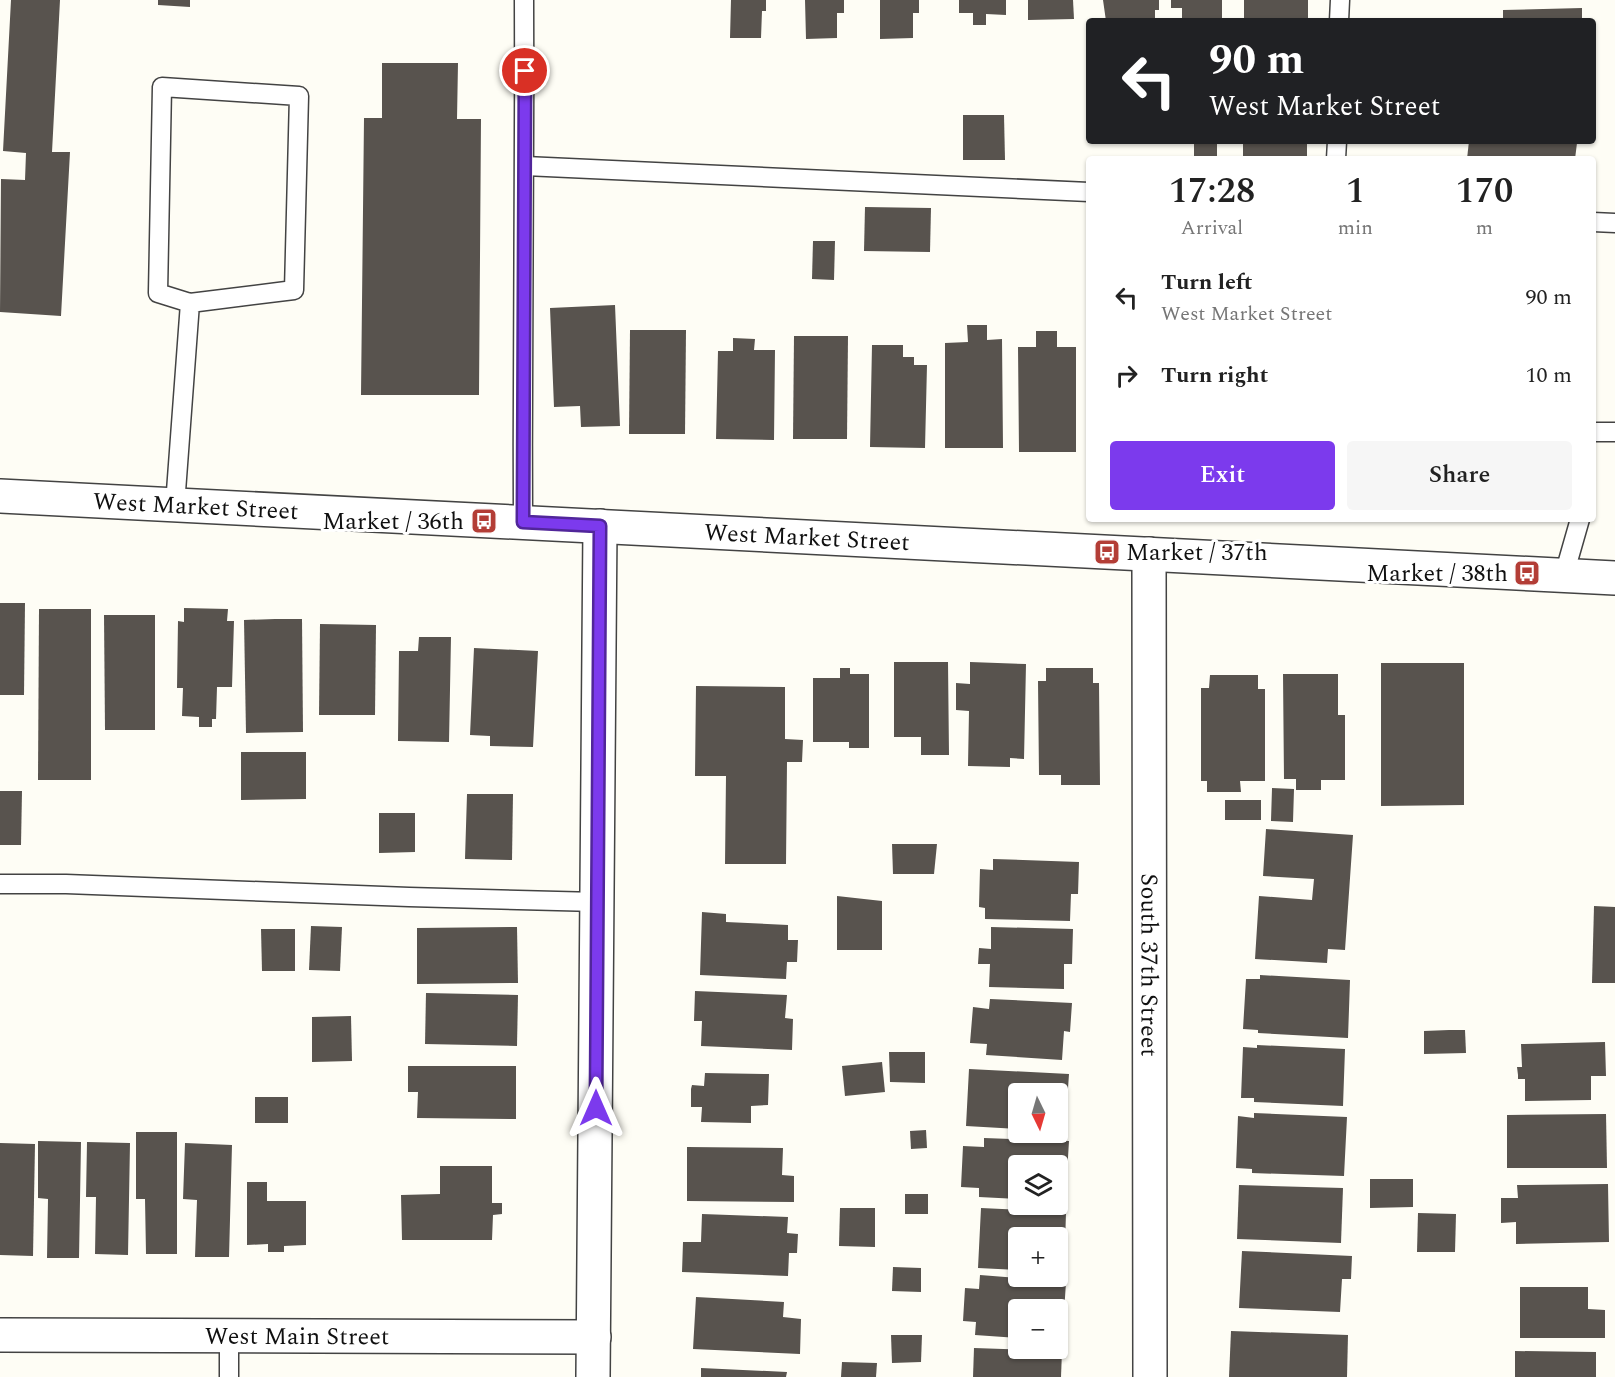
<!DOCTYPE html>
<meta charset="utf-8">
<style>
body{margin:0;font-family:Spectral,serif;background:#f6f6f6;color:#222;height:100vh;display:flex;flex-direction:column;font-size:22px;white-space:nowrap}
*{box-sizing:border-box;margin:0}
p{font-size:20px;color:#767676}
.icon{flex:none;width:33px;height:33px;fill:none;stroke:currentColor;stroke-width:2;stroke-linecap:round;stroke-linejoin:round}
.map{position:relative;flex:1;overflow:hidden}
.details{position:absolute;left:1086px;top:156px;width:510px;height:366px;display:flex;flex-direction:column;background:#fff;border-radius:6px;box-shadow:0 2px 4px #0004}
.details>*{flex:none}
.banner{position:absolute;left:1086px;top:18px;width:510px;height:126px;border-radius:6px;box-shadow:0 2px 4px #0004;background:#202124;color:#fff;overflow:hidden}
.needle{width:39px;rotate:175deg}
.controls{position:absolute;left:1008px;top:1083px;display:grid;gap:12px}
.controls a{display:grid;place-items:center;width:60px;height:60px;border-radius:6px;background:#fff;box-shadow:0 2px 4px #0004;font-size:30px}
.pin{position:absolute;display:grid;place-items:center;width:51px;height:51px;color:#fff;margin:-26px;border:3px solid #fff;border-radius:50%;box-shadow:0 2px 6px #0007}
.me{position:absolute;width:66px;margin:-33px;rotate:0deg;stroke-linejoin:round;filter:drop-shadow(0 0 4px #0008)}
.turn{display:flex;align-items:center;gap:21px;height:126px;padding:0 24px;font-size:27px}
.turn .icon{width:78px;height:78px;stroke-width:2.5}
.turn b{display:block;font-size:42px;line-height:51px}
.eta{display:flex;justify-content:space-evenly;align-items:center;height:102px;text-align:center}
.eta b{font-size:36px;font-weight:600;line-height:42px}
.button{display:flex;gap:12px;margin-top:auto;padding:12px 24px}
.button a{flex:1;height:69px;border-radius:6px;background:#7c3aed;color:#fff;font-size:24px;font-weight:600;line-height:69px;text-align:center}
.button a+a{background:#f6f6f6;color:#222}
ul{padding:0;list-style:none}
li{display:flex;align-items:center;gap:18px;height:78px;padding:0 24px}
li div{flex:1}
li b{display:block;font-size:22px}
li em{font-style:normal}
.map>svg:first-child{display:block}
.building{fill:#58534e}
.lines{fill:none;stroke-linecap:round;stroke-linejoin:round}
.service-casing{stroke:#434343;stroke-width:21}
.minor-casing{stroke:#434343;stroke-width:36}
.tertiary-casing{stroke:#434343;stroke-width:36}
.service{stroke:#fff;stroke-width:18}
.minor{stroke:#fff;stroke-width:33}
.tertiary{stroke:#fff;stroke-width:33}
.route-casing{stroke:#51269a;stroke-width:15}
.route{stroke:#7c3aed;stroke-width:10}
.labels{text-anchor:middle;stroke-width:6;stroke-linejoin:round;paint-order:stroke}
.street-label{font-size:24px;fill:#101010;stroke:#fff}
.poi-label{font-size:24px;fill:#101010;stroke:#fff;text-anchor:end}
</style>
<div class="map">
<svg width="1615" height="1377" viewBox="0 0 1615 1377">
<rect width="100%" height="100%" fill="#fefdf5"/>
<g class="building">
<path d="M 11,0 L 60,0 L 52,152 L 70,152 L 61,316 L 0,312 L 1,179 L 25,180 L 26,153 L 3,151 Z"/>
<path d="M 158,0 L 190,0 L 190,7 L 158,5 Z"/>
<path d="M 731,0 L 766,0 L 766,11 L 762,11 L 761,38 L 730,38 Z"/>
<path d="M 805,0 L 844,0 L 844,13 L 837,13 L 837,38 L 806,39 Z"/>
<path d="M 880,0 L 919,0 L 919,13 L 913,13 L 913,38 L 880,39 Z"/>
<path d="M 959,0 L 1006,0 L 1006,15 L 986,14 L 986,25 L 973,25 L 973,13 L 959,13 Z"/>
<path d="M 1028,0 L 1073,0 L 1074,19 L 1028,20 Z"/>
<path d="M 1103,0 L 1159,0 L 1159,10 L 1155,10 L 1155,21 L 1106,21 Z"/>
<path d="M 1171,0 L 1222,0 L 1222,21 L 1182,21 L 1182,8 L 1171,8 Z"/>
<rect x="1244" y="0" width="64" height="21"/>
<path d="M 1582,8 L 1582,21 L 1503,21 L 1503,10 Z"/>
<path d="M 382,63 L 458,63 L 457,119 L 481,119 L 479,395 L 361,395 L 364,118 L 382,118 Z"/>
<path d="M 963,115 L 1004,115 L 1005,160 L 963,160 Z"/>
<rect x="1194" y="141" width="23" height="18"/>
<rect x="1243" y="141" width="64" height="18"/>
<path d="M 1469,141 L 1550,141 L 1577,143 L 1575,159 L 1467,159 Z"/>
<path d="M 865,207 L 931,208 L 930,252 L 864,251 Z"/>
<path d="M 813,241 L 835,241 L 834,280 L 812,279 Z"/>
<path d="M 615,305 L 620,426 L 581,427 L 580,406 L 554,407 L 550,308 Z"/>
<path d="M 967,325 L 987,325 L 987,340 L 1002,339 L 1003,448 L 945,448 L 945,343 L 968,342 Z"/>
<path d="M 630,330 L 686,330 L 685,434 L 629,434 Z"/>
<path d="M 1036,331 L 1057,331 L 1057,347 L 1076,347 L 1076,452 L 1019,452 L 1018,347 L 1036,347 Z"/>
<path d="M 794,336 L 848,336 L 847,439 L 793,439 Z"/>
<path d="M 733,338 L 755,339 L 754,350 L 775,350 L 774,440 L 716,439 L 718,351 L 733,351 Z"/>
<path d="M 872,345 L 903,345 L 903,357 L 914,357 L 914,365 L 927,365 L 925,448 L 870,447 Z"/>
<path d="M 0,603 L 25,603 L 24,695 L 0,695 Z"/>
<path d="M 184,608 L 228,609 L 227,621 L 234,621 L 232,687 L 217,687 L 216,719 L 212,719 L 212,727 L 199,727 L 199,717 L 182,716 L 183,688 L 177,688 L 178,621 L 184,622 Z"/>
<path d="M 39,609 L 91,609 L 91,780 L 38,780 Z"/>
<path d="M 104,615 L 155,615 L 155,730 L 105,730 Z"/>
<path d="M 275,619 L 302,619 L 303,732 L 246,733 L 244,620 Z"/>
<path d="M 320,624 L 376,625 L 375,715 L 319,715 Z"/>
<path d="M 419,637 L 451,637 L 449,742 L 398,741 L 399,651 L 418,651 Z"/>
<path d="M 474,648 L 538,651 L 533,747 L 490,746 L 490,736 L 470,735 Z"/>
<path d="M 894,662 L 948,662 L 949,755 L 921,755 L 921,737 L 894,737 Z"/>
<path d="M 970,662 L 1026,664 L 1024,759 L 1010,758 L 1010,767 L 968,766 L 969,711 L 956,710 L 956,683 L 970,684 Z"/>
<path d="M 1381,663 L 1464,663 L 1464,805 L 1381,806 Z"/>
<path d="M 840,668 L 850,668 L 850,674 L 869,674 L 869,748 L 849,748 L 849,742 L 813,742 L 813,678 L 840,678 Z"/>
<path d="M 1046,668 L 1093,668 L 1093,683 L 1099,683 L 1100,785 L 1061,785 L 1061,775 L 1039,775 L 1038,681 L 1046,681 Z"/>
<path d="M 1283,674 L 1338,674 L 1338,715 L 1345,715 L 1345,780 L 1321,780 L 1321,790 L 1296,790 L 1296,779 L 1284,779 Z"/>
<path d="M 1210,675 L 1258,675 L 1258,689 L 1265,689 L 1265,781 L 1240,781 L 1241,792 L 1207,792 L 1207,781 L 1201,781 L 1201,688 L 1209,688 Z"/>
<path d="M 696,686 L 785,687 L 785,739 L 803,740 L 802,762 L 787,762 L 786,864 L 725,864 L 726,776 L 695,776 Z"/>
<path d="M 241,752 L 306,752 L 306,799 L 241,800 Z"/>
<path d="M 1272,788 L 1294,789 L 1293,822 L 1271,821 Z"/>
<path d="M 0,791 L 22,791 L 21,845 L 0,845 Z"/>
<path d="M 467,794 L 513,794 L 512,860 L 465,859 Z"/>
<rect x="1225" y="800" width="36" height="20"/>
<path d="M 379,813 L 415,813 L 415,852 L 379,853 Z"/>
<path d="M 1266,829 L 1353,835 L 1345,950 L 1328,949 L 1327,963 L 1255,959 L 1259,896 L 1312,900 L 1314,879 L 1263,876 Z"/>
<path d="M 892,844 L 937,844 L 934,874 L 893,874 Z"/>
<path d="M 993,859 L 1079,862 L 1078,894 L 1071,894 L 1070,921 L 985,919 L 985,908 L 979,907 L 980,869 L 993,870 Z"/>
<path d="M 837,896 L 882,901 L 882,950 L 837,950 Z"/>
<path d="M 1594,906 L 1615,907 L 1615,983 L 1592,983 Z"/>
<path d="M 702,912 L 726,914 L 726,922 L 788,925 L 788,940 L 798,940 L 797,962 L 787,962 L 786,979 L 700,975 Z"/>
<path d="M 311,926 L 342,927 L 340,971 L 309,970 Z"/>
<path d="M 517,927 L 518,983 L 417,984 L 417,928 Z"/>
<path d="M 991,927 L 1073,929 L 1072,964 L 1064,964 L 1064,989 L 989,987 L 990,964 L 978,964 L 979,948 L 991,949 Z"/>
<path d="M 261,929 L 295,929 L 295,971 L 262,971 Z"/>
<path d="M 1260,975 L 1350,980 L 1348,1038 L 1258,1033 L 1258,1030 L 1243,1029 L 1246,979 L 1260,979 Z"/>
<path d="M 695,991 L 787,995 L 785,1018 L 793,1019 L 792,1050 L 701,1046 L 702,1021 L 694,1021 Z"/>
<path d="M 426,993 L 518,995 L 517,1046 L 425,1044 Z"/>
<path d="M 990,999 L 1072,1003 L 1070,1032 L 1064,1031 L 1062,1060 L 986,1055 L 987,1044 L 970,1043 L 973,1007 L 989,1009 Z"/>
<path d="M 351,1016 L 352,1061 L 312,1062 L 312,1017 Z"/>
<path d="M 1449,1030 L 1465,1030 L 1466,1053 L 1424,1054 L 1424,1031 Z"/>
<path d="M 1605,1042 L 1606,1076 L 1591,1076 L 1591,1100 L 1525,1101 L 1525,1079 L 1518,1079 L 1518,1075 L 1517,1067 L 1522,1067 L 1521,1044 Z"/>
<path d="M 1257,1045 L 1345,1049 L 1343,1106 L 1254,1102 L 1254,1098 L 1241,1098 L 1243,1047 L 1257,1048 Z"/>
<path d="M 889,1052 L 925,1052 L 925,1083 L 890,1082 Z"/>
<path d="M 882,1062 L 885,1092 L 845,1096 L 842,1066 Z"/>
<path d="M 408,1066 L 516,1066 L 516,1119 L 417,1118 L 418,1092 L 408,1092 Z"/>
<path d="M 969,1069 L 1069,1074 L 1067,1103 L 1060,1102 L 1059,1119 L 1058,1119 L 1058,1094 L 1018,1094 L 1018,1129 L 966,1126 Z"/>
<path d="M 705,1073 L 769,1074 L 768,1105 L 751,1106 L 751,1123 L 701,1122 L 702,1107 L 691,1107 L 691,1089 L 692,1085 L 704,1086 Z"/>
<rect x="255" y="1097" width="33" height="26"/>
<path d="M 1254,1113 L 1347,1117 L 1344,1176 L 1252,1173 L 1252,1169 L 1236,1168 L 1238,1116 L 1254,1118 Z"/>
<path d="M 1606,1114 L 1607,1168 L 1507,1168 L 1507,1115 Z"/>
<path d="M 926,1130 L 927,1148 L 911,1149 L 910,1131 Z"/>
<path d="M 136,1132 L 177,1132 L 177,1254 L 146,1254 L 145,1199 L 136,1199 Z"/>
<path d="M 984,1138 L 1069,1141 L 1067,1174 L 1061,1174 L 1060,1201 L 1058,1201 L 1058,1166 L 1018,1166 L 1018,1199 L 979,1197 L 979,1188 L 961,1187 L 963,1146 L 984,1147 Z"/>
<path d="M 38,1141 L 81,1142 L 79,1258 L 47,1258 L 48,1199 L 38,1198 Z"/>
<path d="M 87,1142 L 130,1143 L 128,1255 L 95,1254 L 96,1197 L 86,1197 Z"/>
<path d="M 0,1143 L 35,1144 L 33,1256 L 0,1255 Z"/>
<path d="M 185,1143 L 232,1145 L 229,1257 L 195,1257 L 197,1200 L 183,1199 Z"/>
<path d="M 687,1147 L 783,1148 L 782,1175 L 794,1176 L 794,1202 L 687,1201 Z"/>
<path d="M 440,1166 L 492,1166 L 492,1203 L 502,1203 L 502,1214 L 493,1215 L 492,1240 L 402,1240 L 401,1195 L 440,1194 Z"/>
<path d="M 1370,1179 L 1413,1179 L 1413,1207 L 1370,1208 Z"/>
<path d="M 247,1182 L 267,1182 L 267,1201 L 306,1201 L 306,1245 L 284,1246 L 284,1252 L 268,1252 L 268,1244 L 247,1245 Z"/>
<path d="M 1608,1184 L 1609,1242 L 1516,1244 L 1516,1222 L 1501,1223 L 1501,1198 L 1518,1198 L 1517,1185 Z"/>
<path d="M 1239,1185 L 1343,1188 L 1341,1243 L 1237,1239 Z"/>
<rect x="905" y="1194" width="23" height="20"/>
<path d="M 840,1208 L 875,1208 L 875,1247 L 839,1246 Z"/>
<path d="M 981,1208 L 1066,1212 L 1065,1246 L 1058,1246 L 1058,1238 L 1018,1238 L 1018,1270 L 978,1268 Z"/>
<path d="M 1418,1213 L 1456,1214 L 1455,1252 L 1417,1252 Z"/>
<path d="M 702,1214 L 788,1217 L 787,1233 L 798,1234 L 797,1253 L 789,1253 L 788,1276 L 682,1272 L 683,1242 L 701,1242 Z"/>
<path d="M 1242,1251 L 1352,1256 L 1351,1279 L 1342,1279 L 1340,1312 L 1239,1308 Z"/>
<path d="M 893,1267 L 921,1268 L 921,1292 L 892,1291 Z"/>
<path d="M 980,1275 L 1066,1282 L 1064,1313 L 1058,1313 L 1058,1310 L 1018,1310 L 1018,1338 L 975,1335 L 976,1322 L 963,1321 L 965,1288 L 979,1289 Z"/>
<path d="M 1520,1287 L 1588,1287 L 1588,1309 L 1605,1310 L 1605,1338 L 1520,1338 Z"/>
<path d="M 696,1297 L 784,1302 L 783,1317 L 801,1319 L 800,1354 L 693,1349 Z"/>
<path d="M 1231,1331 L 1348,1335 L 1347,1377 L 1229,1377 Z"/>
<path d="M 891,1335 L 922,1335 L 921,1362 L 892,1363 Z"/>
<path d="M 974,1348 L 1062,1351 L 1061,1377 L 973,1377 Z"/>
<path d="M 1515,1351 L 1596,1352 L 1596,1377 L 1515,1377 Z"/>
<path d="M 842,1362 L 877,1363 L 876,1377 L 841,1377 Z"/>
<path d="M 701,1368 L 787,1372 L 786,1377 L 701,1377 Z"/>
</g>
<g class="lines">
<g class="service-casing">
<g id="service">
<path d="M 1339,21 L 1340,0"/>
<path d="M 1336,159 L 1337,141"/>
<path d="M 525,166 L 1089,192"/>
<path d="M 1593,222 L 1615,223"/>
<path d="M 1593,432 L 1615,432"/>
<path d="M 175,505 L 190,303 L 294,290 L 299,96 L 162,87 L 158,293 L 190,303"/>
<path d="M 523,522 C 522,348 525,174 524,0"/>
<path d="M 1564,575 L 1580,519"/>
<path d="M 0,884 L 66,884 L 409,897 L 597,902"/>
<path d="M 229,1377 L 229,1336"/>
</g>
</g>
<g class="minor-casing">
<g id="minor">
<path id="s1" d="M 1149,554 L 1150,1377"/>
<path id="s2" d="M 0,1335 L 594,1337"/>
<path d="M 593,1377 L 600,526"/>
</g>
</g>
<g class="tertiary-casing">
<g id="tertiary">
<path id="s3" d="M 0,496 L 1615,578"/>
</g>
</g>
<use href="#service" class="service"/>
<use href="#minor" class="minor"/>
<use href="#tertiary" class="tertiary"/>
</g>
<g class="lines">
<g class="route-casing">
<path id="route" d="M 525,71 L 523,522 L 600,526 L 596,1108"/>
</g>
<use href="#route" class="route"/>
</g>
<defs>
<g id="bus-square" transform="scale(1.35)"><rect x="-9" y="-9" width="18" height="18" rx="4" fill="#b33d36" stroke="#fff"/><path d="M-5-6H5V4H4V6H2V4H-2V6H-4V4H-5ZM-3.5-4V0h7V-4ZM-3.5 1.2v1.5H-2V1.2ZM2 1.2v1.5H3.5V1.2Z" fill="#fff"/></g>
</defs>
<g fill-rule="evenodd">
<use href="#bus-square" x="484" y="521"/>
<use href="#bus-square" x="1107" y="552"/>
<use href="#bus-square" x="1527" y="573"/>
</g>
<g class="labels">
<g class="street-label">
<text dy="8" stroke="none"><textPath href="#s3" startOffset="196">West Market Street</textPath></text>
<text dy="8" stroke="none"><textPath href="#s3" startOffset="808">West Market Street</textPath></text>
<text dy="8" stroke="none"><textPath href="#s1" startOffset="411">South 37th Street</textPath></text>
<text dy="8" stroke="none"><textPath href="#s2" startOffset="297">West Main Street</textPath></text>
</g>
<g class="poi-label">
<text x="464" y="529">Market / 36th</text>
<text x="1126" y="560" text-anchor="start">Market / 37th</text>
<text x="1508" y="581">Market / 38th</text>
</g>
</g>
</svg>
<div class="controls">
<a><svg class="needle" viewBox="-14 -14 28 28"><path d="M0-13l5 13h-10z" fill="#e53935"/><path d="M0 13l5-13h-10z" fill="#767676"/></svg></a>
<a><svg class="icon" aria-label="layers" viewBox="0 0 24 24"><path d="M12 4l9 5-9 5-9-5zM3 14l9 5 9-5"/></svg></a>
<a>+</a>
<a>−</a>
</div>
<div class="pin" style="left:525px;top:71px;background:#d93025"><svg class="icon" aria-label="arrive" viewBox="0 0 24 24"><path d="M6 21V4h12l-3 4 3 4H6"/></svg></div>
<svg class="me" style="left:596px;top:1108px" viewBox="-20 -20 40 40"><path d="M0-17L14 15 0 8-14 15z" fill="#7c3aed" stroke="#fff" stroke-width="4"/></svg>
<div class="banner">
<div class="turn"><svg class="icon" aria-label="left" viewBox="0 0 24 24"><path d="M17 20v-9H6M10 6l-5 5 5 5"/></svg><div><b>90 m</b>West Market Street</div></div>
</div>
<section class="details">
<div class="eta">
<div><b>17:28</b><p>Arrival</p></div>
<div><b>1</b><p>min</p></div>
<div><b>170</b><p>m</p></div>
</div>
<ul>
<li><svg class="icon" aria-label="left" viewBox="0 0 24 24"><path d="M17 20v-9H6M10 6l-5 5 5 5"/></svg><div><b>Turn left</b><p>West Market Street</p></div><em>90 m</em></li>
<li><svg class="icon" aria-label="right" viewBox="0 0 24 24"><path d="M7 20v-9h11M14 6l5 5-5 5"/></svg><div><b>Turn right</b></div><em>10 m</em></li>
</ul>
<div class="button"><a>Exit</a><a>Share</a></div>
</section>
</div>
